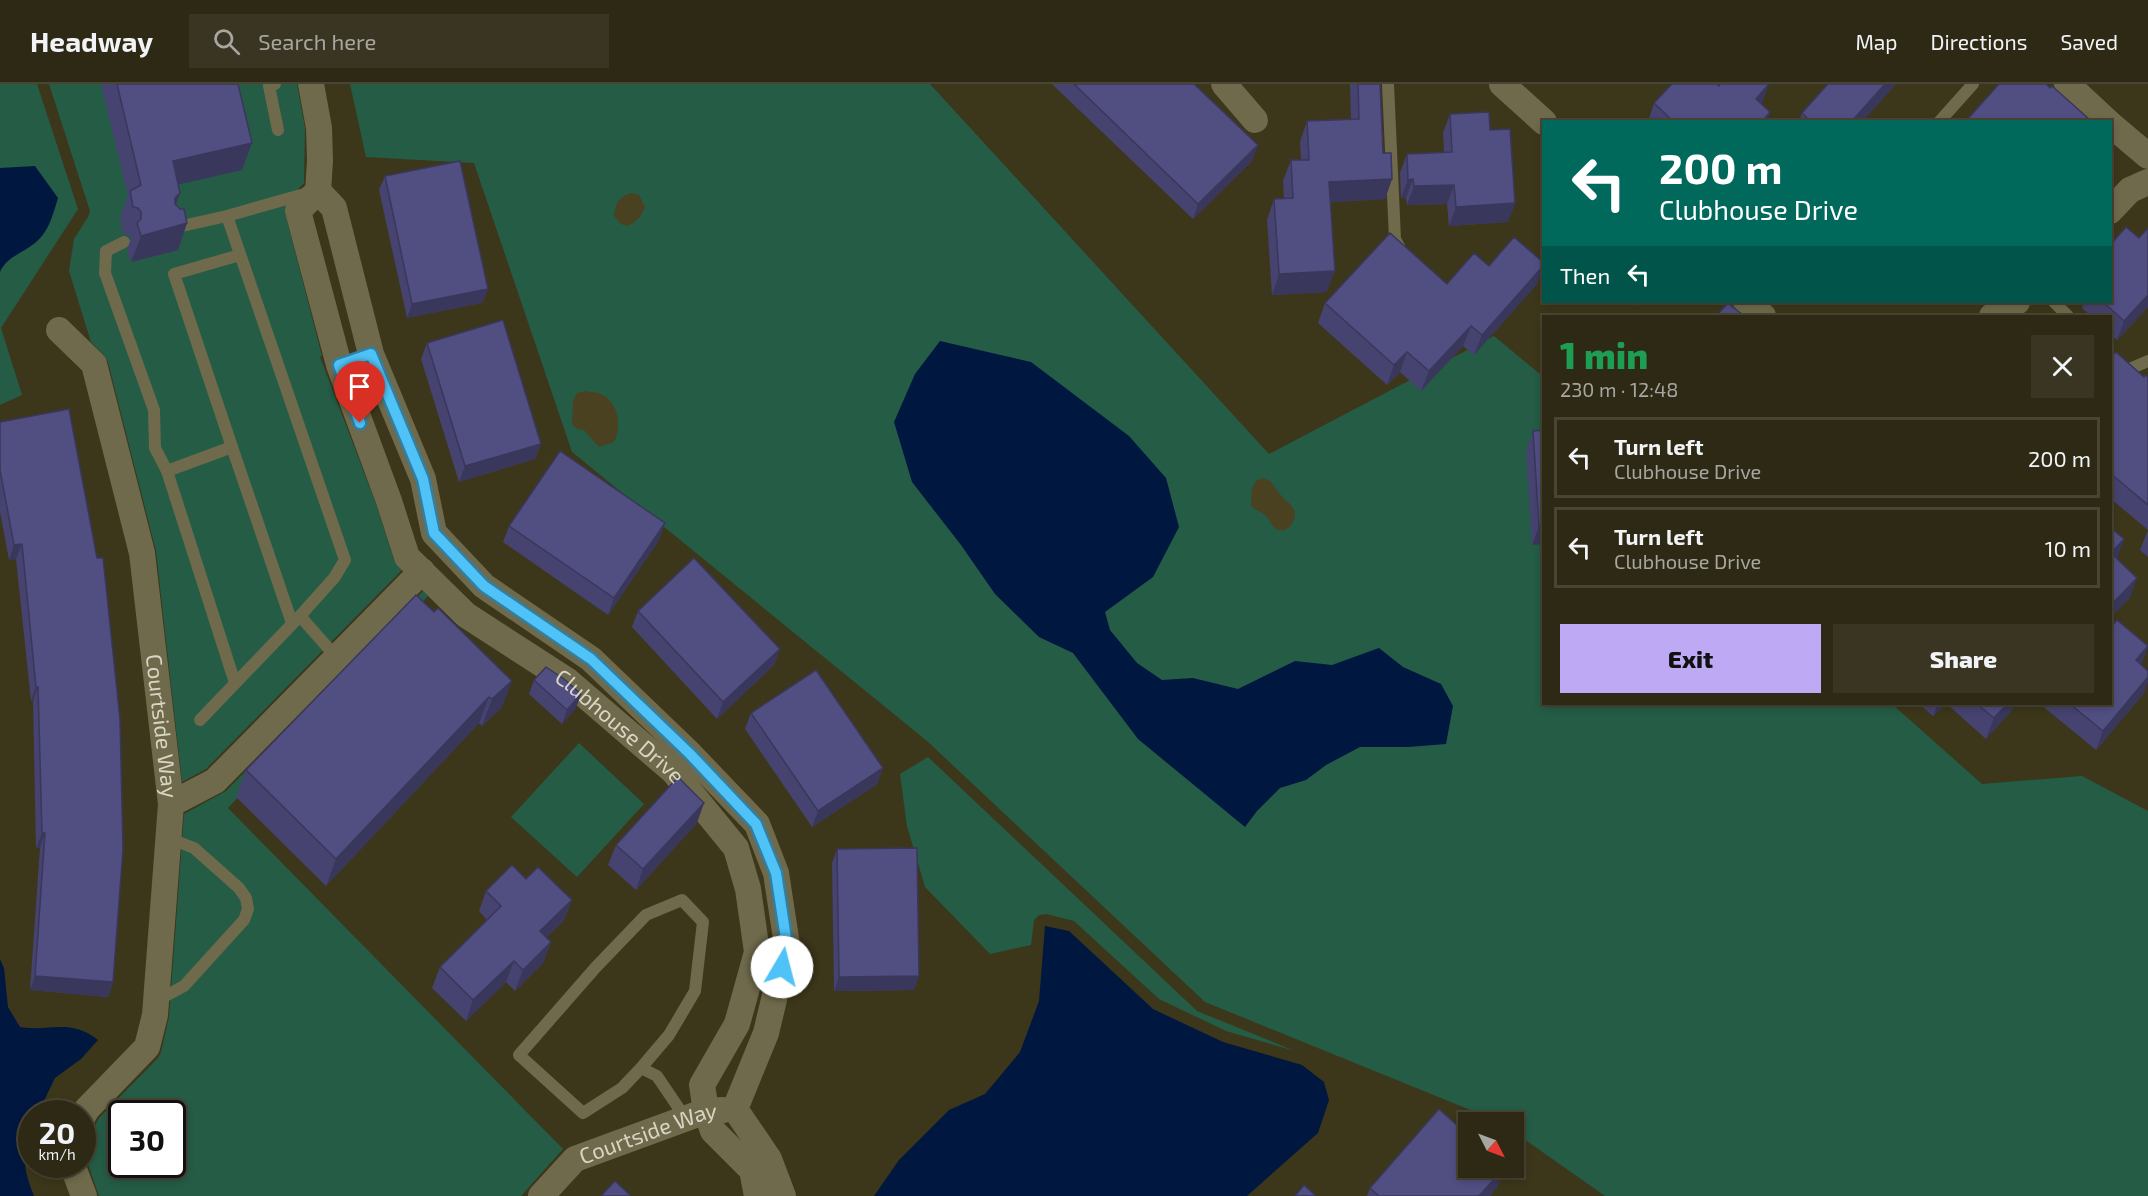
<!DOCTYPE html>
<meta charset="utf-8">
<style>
body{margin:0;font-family:"Exo 2",sans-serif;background:#393522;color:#f1f3f6;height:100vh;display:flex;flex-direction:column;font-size:22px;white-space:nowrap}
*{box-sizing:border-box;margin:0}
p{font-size:20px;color:#a7a6a0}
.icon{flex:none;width:33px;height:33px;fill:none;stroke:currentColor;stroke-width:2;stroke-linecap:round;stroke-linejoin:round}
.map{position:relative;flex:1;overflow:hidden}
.side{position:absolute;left:1542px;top:231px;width:570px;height:390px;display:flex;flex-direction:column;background:#2d2914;border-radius:0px;box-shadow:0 3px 9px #0003,0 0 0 2px #484534}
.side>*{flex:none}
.top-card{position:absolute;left:1542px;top:36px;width:570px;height:183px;border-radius:0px;box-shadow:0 3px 9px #0003,0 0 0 2px #484534;background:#00695c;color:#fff;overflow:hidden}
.needle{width:39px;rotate:132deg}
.controls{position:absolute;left:1458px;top:1028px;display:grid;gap:12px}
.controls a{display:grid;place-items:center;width:66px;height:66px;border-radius:0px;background:#2d2914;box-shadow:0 3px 9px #0003,0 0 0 2px #484534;font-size:30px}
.speed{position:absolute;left:18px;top:1016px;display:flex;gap:12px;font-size:30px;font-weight:700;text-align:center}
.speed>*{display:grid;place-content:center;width:78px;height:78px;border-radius:50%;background:#2d2914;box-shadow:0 3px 9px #0003,0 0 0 2px #484534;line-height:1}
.speed small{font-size:15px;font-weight:400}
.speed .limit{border:3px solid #111;border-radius:9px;background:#fff;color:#111}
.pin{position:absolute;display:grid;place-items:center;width:51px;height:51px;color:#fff;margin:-62px -26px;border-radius:50% 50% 50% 0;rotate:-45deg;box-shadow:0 0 6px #0007}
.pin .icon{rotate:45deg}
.me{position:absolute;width:66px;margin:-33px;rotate:8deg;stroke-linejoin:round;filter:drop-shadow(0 0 4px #0008)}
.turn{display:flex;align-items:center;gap:21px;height:126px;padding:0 18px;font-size:27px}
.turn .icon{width:78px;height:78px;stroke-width:2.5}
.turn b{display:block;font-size:42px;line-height:51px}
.then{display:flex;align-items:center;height:57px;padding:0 18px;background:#0003;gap:12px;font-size:22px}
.round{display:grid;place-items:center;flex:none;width:63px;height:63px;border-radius:0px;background:#393522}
.summary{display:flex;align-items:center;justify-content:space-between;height:102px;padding:0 18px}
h1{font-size:36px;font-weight:800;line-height:45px;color:#1e9e55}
.button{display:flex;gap:12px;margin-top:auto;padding:12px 18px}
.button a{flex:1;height:69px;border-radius:0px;background:#bea9f5;color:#111;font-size:24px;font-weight:800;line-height:69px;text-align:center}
.button a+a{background:#393522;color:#f1f3f6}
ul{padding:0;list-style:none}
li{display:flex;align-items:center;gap:18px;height:81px;margin:0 12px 9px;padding:0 6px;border:3px solid #484534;border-radius:0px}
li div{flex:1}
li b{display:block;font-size:22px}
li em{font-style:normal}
header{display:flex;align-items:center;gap:36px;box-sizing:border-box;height:84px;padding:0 30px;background:#2d2914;border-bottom:2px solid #484534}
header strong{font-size:28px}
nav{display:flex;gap:33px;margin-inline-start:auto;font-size:21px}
.search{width:420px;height:54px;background:#393522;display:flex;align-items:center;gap:15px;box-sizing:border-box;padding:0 21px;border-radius:0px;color:#a7a6a0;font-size:22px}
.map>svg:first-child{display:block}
.green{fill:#245c46;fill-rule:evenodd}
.sand{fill:#4a4121}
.water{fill:#001740}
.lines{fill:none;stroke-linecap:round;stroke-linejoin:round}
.service{stroke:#6f6a4b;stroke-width:12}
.minor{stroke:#6f6a4b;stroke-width:26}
.wall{fill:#464370}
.shaded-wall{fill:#39375b}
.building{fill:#514e82;stroke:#39375b;stroke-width:1.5}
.route-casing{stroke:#337fa1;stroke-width:15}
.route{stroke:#4fc3f7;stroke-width:10}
.labels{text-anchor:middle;stroke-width:6;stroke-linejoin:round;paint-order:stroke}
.street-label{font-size:22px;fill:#d8d5c4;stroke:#3c371a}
</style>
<header>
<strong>Headway</strong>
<div class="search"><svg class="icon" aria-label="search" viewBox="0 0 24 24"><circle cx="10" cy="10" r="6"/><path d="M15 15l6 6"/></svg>Search here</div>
<nav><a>Map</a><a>Directions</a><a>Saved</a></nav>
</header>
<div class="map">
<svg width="2148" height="1112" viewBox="0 0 2148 1112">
<rect width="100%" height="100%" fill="#3c371a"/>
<g class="green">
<path d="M 0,0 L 37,0 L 78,125 L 1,244 L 22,311 L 0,321 Z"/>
<path d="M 49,0 L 297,0 L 305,44 L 304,99 L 288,116 L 285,129 L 322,272 L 320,273 L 376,420 L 394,476 L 402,486 L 206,685 L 182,698 L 156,467 L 108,278 L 103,270 L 91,258 L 69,187 L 74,155 L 88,133 L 90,127 Z"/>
<path d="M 350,0 L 930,0 L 1269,370 L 1494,252 L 1540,290 L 1544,448 L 1544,620 L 1892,620 L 1982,700 L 2082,692 L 2148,727 L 2148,1112 L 1605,1112 L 1514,1048 L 1514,1038 L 1500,1038 L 1205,918 L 927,657 L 572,368 L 474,79 L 366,73 Z"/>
<path d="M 423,507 L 428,512 L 228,724 L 563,1065 L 521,1112 L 99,1112 L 83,1066 L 99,1034 L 158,974 L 161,968 L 169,933 L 184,730 L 226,707 ZM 122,1029 L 172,1029 L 172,1080 L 122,1080 Z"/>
<path d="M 579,659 L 644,720 L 577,793 L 511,733 Z"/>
<path d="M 928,673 L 1197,927 L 1295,967 L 1226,947 L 1159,915 L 1074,837 L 1046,830 L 1039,831 L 1034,836 L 1031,861 L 990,870 L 925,803 L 907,742 L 900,690 Z"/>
</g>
<g class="sand">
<path d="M 631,109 L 639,111 L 645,123 C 641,133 637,138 627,142 L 621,140 L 614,132 C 615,119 619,113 631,109 Z"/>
<path d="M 585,307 C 590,308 598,308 603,311 C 619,320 622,344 614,358 L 599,363 L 584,346 L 577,345 L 572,340 L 573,317 L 577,309 Z"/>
<path d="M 1263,394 C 1275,398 1272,401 1279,409 C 1287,419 1302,425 1291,441 C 1288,445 1284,447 1279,446 C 1272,444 1271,437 1266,432 C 1262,428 1255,426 1251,422 L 1252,404 L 1256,397 Z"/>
</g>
<g class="water">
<path d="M 35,82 L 58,114 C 53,130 49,148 35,159 C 22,170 7,172 0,188 L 0,84 Z"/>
<path d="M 940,257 L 1031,278 L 1129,352 L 1166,394 L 1179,443 L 1153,493 L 1105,528 L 1110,546 L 1137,579 L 1162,596 L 1193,594 L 1238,605 L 1295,577 L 1332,581 L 1379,564 L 1403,583 L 1441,600 L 1453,622 L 1446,660 L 1408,663 L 1360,663 L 1326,681 L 1306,696 L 1280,704 L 1257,727 L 1245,743 L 1138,655 L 1073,569 L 1039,553 L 995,510 L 961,461 L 912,398 L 894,338 L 915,290 Z"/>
<path d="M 1045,842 L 1069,847 L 1153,925 L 1223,958 L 1302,981 L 1324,998 L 1329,1016 L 1318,1049 L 1247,1112 L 874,1112 L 899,1076 L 949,1026 L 985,1010 L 1020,968 L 1039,917 Z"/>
<path d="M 0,875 L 4,884 L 8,923 L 20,943 C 52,948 69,934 98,956 L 81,975 L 55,994 L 38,1029 L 32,1029 C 32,1043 27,1055 25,1068 C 23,1083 29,1099 34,1112 L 0,1112 Z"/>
</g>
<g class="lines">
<g class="service">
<path d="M 275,0 L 269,2 L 278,46"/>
<path d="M 1388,0 L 1395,155 L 1402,168"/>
<path d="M 1939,38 L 1973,0"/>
<path d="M 308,109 L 227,132 L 345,476 L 334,494 L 300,532 L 337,574"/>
<path d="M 173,144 L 227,132"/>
<path d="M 124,158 L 106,167 L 105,189 L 154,326 L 155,364 L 167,387"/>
<path d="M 2054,218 L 2068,232"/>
<path d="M 2125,287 L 2148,277"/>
<path d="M 232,363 L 174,190 L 240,171"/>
<path d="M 235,599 L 167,387 L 232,363 L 292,539"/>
<path d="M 200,636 L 297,535"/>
<path d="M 156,917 L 184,902 L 244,836 L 248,825 L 246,814 L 239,804 L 194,764 L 168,754"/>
<path d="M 641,984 L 669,951 L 695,907 L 703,838 L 682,816 L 646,831 L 596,883 L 519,971 L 583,1029 L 622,1004 L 641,984 L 657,992 L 686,1035"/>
</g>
<g class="minor">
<path id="s1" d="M 311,0 L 319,44 L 320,77 L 318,107 L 298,127 L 339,281 L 389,417 L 407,473 L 466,531 L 568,597 L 674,688 L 736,764 L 748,805 L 757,868 L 737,940 L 702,1001 L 706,1027 L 713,1047 L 752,1086 L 757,1112"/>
<path d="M 1224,0 L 1255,36"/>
<path d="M 1502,0 L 1544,38"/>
<path d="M 2067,0 L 2108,38"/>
<path d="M 2110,40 L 2148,72"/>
<path d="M 318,107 L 334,124 L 371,270 L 423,395 L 434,449 L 484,502 L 591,575 L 690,670 L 757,740 L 776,789 L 787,861 L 766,949 L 735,1025 L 769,1075 L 783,1112"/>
<path d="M 2110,127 L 2130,106 L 2148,98"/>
<path d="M 1746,218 L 1763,232"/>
<path d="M 1992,232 L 2017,218"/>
<path id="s2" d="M 59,246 L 94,280 L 142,469 L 171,720 L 155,931 L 147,963 L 87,1025 L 82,1034"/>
<path d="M 171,720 L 215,697 L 422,487"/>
<path d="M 72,1080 L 84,1112"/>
<path id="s3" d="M 541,1112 L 575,1075 L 706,1027 L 723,1026"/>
</g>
</g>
<g class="wall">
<path d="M 101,0 L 238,0 L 252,59 L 242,86 L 178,100 L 176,121 L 187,139 L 178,166 L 131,178 L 127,166 L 131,154 L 128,151 L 123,150 L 120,134 L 128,112 Z"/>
<path d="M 1052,0 L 1194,0 L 1252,77 L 1193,135 Z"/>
<path d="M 1350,0 L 1380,0 L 1383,69 L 1392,95 L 1385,115 L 1331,118 L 1327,208 L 1272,211 L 1267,136 L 1274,115 L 1284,115 L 1283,97 L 1291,76 L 1301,76 L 1300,58 L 1307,37 L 1351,35 Z"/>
<path d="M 1828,0 L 1896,0 L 1862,38 L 1799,38 L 1802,29 Z"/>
<path d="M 1719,2 L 1762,20 L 1767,38 L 1648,38 L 1654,19 Z"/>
<path d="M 1450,30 L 1490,46 L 1515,119 L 1508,138 L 1449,142 L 1447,120 L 1407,121 L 1406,114 L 1401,114 L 1400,89 L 1407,70 L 1444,68 L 1443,49 Z"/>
<path d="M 385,92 L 488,205 L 482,219 L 407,234 L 379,106 Z"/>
<path d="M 1489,182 L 1537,200 L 1474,271 L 1463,262 L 1421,307 L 1400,288 L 1387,301 L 1318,239 L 1325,219 L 1447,200 Z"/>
<path d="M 1632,218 L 1641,218 L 1637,222 Z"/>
<path d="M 2084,218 L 2110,218 L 2148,223 L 2117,256 L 2110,250 L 2110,232 L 2091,232 L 2082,224 Z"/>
<path d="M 427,259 L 541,360 L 535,375 L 459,398 L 421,275 Z"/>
<path d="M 2110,274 L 2144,293 L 2148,293 L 2148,473 L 2140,466 L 2148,446 L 2110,414 Z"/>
<path d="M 0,338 L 113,898 L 108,913 L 30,906 L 40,764 L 36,764 L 33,617 L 31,617 L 16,475 L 9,476 L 0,428 Z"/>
<path d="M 1533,347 L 1544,460 L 1532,461 L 1526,366 Z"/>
<path d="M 665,439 L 659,456 L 608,531 L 503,458 L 509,442 Z"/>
<path d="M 416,511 L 502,623 L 482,642 L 479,639 L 326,802 L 236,713 L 246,686 Z"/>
<path d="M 638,527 L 780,565 L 774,581 L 717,635 L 632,543 Z"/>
<path d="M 2148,562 L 2141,581 L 2144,609 L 2096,666 L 2040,620 L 2110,620 Z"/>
<path d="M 534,596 L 576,624 L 562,640 L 529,610 Z"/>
<path d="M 1919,620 L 1946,620 L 1933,632 Z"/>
<path d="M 1947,620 L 2015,620 L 2012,626 L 1986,655 Z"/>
<path d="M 751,629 L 883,684 L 877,700 L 812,743 L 745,645 Z"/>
<path d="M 697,739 L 636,806 L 608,781 L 616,761 Z"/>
<path d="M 837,765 L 914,906 L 834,907 L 832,779 Z"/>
<path d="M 526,795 L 572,816 L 564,836 L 546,854 L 551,858 L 543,879 L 515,907 L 506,898 L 466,937 L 432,904 L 440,883 L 487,836 L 479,827 L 486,807 Z"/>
<path d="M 1505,1083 L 1497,1103 L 1490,1112 L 1367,1112 L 1370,1104 Z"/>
</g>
<g class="shaded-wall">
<path d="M 1769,0 L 1762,20 L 1749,35 L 1756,15 Z"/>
<path d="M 1885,0 L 1896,0 L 1862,38 L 1851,38 Z"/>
<path d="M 1770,28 L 1767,38 L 1762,38 Z"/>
<path d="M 252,59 L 242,86 L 163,104 L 173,77 Z"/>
<path d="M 1258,61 L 1252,77 L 1193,135 L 1198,120 Z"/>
<path d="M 1392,95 L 1385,115 L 1322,119 L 1329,98 Z"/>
<path d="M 1413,95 L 1406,114 L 1401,114 L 1408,96 Z"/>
<path d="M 1454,101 L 1447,120 L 1407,121 L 1414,102 Z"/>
<path d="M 180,109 L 171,136 L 175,114 Z"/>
<path d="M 1515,119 L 1508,138 L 1449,142 L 1456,123 Z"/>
<path d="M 187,139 L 178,166 L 131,178 L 141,152 Z"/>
<path d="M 1544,181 L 1537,200 L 1474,271 L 1482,251 Z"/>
<path d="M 1335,187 L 1327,208 L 1272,211 L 1279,190 Z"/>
<path d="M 488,205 L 482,219 L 407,234 L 412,220 Z"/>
<path d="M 2148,211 L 2148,223 L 2117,256 L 2124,237 Z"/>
<path d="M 1471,242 L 1463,262 L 1421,307 L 1429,287 Z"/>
<path d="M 1407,268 L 1400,288 L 1387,301 L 1394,281 Z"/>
<path d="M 541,360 L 535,375 L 459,398 L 465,382 Z"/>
<path d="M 665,439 L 659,456 L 608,531 L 614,514 Z"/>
<path d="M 1539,442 L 1544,442 L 1544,460 L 1532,461 Z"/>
<path d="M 2124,455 L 2117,475 L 2111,469 Z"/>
<path d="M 22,460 L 16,475 L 9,476 L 14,461 Z"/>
<path d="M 2137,494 L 2130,514 L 2110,534 L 2110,526 L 2113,519 Z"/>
<path d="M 2148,562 L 2141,581 L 2136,576 Z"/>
<path d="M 780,565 L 774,581 L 717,635 L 723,618 Z"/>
<path d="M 2148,593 L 2148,598 L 2144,609 L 2096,666 L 2103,647 Z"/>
<path d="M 512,597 L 502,623 L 482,642 L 492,615 Z"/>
<path d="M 36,603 L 38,603 L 33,617 L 31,617 Z"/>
<path d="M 581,610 L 576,624 L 562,640 L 567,626 Z"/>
<path d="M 489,613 L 479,639 L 326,802 L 336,775 Z"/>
<path d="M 1938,620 L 1946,620 L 1933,632 Z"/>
<path d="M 2007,620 L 2015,620 L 2012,626 L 1986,655 L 1994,634 Z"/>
<path d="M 883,684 L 877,700 L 812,743 L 818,727 Z"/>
<path d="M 704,719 L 697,739 L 636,806 L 643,785 Z"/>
<path d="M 42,749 L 45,749 L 40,764 L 36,764 Z"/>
<path d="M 572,816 L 564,836 L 532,868 L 540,847 Z"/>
<path d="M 551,858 L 543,879 L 515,907 L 523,886 Z"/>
<path d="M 514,877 L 506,898 L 466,937 L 473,916 Z"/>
<path d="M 35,892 L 113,898 L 108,913 L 30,906 Z"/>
<path d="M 919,892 L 914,906 L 834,907 L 839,893 Z"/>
<path d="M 1505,1083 L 1497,1103 L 1490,1112 L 1479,1112 Z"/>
</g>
<g class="building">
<path d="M 117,0 L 238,0 L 252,59 L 173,77 L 180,109 L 175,114 L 175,120 L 180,125 L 184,125 L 187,139 L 141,152 L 137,139 L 141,135 L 141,128 L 138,124 L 133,123 L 130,107 L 141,101 Z"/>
<path d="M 1074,0 L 1194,0 L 1258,61 L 1198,120 Z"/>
<path d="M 1358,0 L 1380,0 L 1383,69 L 1391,69 L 1392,95 L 1329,98 L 1335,187 L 1279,190 L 1274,115 L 1293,114 L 1291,76 L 1309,76 L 1307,37 L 1359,35 Z"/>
<path d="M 1672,0 L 1717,0 L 1719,2 L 1720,0 L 1769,0 L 1756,15 L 1770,28 L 1762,38 L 1674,38 L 1654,19 Z"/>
<path d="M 1828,0 L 1885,0 L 1851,38 L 1811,38 L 1802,29 Z"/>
<path d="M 1999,0 L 2046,0 L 2050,4 L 2052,2 L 2090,36 L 2089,38 L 1965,38 Z"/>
<path d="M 1489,28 L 1490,46 L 1510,45 L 1515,119 L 1456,123 L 1454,101 L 1414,102 L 1413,95 L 1408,96 L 1407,70 L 1452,68 L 1450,30 Z"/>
<path d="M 460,77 L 488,205 L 412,220 L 385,92 Z"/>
<path d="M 2126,143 L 2139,154 L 2148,144 L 2148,211 L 2124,237 L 2103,218 L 2110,218 L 2110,161 Z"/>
<path d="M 1390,149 L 1447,200 L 1474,169 L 1489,182 L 1514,153 L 1544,179 L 1544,181 L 1482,251 L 1471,242 L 1429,287 L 1407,268 L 1394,281 L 1325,219 Z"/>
<path d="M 1728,219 L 1744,232 L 1716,232 Z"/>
<path d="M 503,236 L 541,360 L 465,382 L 427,259 Z"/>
<path d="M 2116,268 L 2144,293 L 2145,291 L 2148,293 L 2148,421 L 2110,389 L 2110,274 Z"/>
<path d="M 69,325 L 97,474 L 103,474 L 120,635 L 123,765 L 113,898 L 35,892 L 45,749 L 42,749 L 38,603 L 36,603 L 22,460 L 14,461 L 0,386 L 0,338 Z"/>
<path d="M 1544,346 L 1544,442 L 1539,442 L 1533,347 Z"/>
<path d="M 560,367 L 665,439 L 614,514 L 509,442 Z"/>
<path d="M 2110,443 L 2124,455 L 2111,469 L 2137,494 L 2113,519 L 2110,517 Z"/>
<path d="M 694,474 L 780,565 L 723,618 L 638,527 Z"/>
<path d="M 416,511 L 434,528 L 438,524 L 512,597 L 492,615 L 489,613 L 336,775 L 246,686 Z"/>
<path d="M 2117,536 L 2148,562 L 2136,576 L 2148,587 L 2148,593 L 2103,647 L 2070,620 L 2110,620 L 2110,544 Z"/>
<path d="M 546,583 L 564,595 L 581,610 L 567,626 L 534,596 Z"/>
<path d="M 816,586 L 883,684 L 818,727 L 751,629 Z"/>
<path d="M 1977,620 L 2007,620 L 1994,634 Z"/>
<path d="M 678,693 L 704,719 L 643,785 L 616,761 Z"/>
<path d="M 917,764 L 919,892 L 839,893 L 837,765 Z"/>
<path d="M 512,781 L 526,795 L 538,783 L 572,816 L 540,847 L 551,858 L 523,886 L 514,877 L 473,916 L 440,883 L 501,822 L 486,807 Z"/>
<path d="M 1439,1025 L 1468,1051 L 1468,1083 L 1505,1083 L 1479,1112 L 1379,1112 L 1370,1104 Z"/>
<path d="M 615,1097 L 631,1112 L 601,1112 Z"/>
<path d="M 1304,1101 L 1316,1112 L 1295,1112 Z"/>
</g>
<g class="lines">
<g class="route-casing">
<path id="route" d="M 360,339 L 339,281 L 371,270 L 423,395 L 434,449 L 484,502 L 591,575 L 690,670 L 756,740 L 776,789 L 787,861 L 782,883"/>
</g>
<use href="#route" class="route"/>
</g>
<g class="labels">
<g class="street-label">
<text dy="8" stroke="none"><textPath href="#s2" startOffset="418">Courtside Way</textPath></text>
<text dy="8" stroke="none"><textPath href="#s1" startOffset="772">Clubhouse Drive</textPath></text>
<text dy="8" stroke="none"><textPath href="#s3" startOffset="128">Courtside Way</textPath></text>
</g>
</g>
</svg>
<div class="controls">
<a><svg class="needle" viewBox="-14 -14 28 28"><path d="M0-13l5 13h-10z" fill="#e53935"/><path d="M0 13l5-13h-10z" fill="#a7a6a0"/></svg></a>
</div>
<div class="speed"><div>20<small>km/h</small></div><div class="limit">30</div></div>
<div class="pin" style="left:360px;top:339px;background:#d93025"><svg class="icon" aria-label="arrive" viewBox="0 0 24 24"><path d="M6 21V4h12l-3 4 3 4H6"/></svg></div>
<svg class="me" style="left:782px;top:883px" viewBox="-20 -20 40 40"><circle r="19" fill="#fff"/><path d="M0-13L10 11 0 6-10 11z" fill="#4fc3f7"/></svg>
<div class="top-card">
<div class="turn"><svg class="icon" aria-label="left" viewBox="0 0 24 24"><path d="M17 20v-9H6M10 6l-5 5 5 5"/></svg><div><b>200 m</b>Clubhouse Drive</div></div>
<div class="then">Then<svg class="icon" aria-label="left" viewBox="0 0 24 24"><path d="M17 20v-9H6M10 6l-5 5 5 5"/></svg></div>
</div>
<section class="side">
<div class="summary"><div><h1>1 min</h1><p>230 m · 12:48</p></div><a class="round"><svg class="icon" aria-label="close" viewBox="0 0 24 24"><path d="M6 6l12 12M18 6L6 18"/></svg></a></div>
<ul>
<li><svg class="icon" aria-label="left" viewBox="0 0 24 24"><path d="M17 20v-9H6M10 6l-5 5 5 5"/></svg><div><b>Turn left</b><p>Clubhouse Drive</p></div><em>200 m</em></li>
<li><svg class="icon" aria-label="left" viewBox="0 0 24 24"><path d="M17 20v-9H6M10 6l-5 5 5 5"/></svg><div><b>Turn left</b><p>Clubhouse Drive</p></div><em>10 m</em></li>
</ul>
<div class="button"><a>Exit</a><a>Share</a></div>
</section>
</div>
